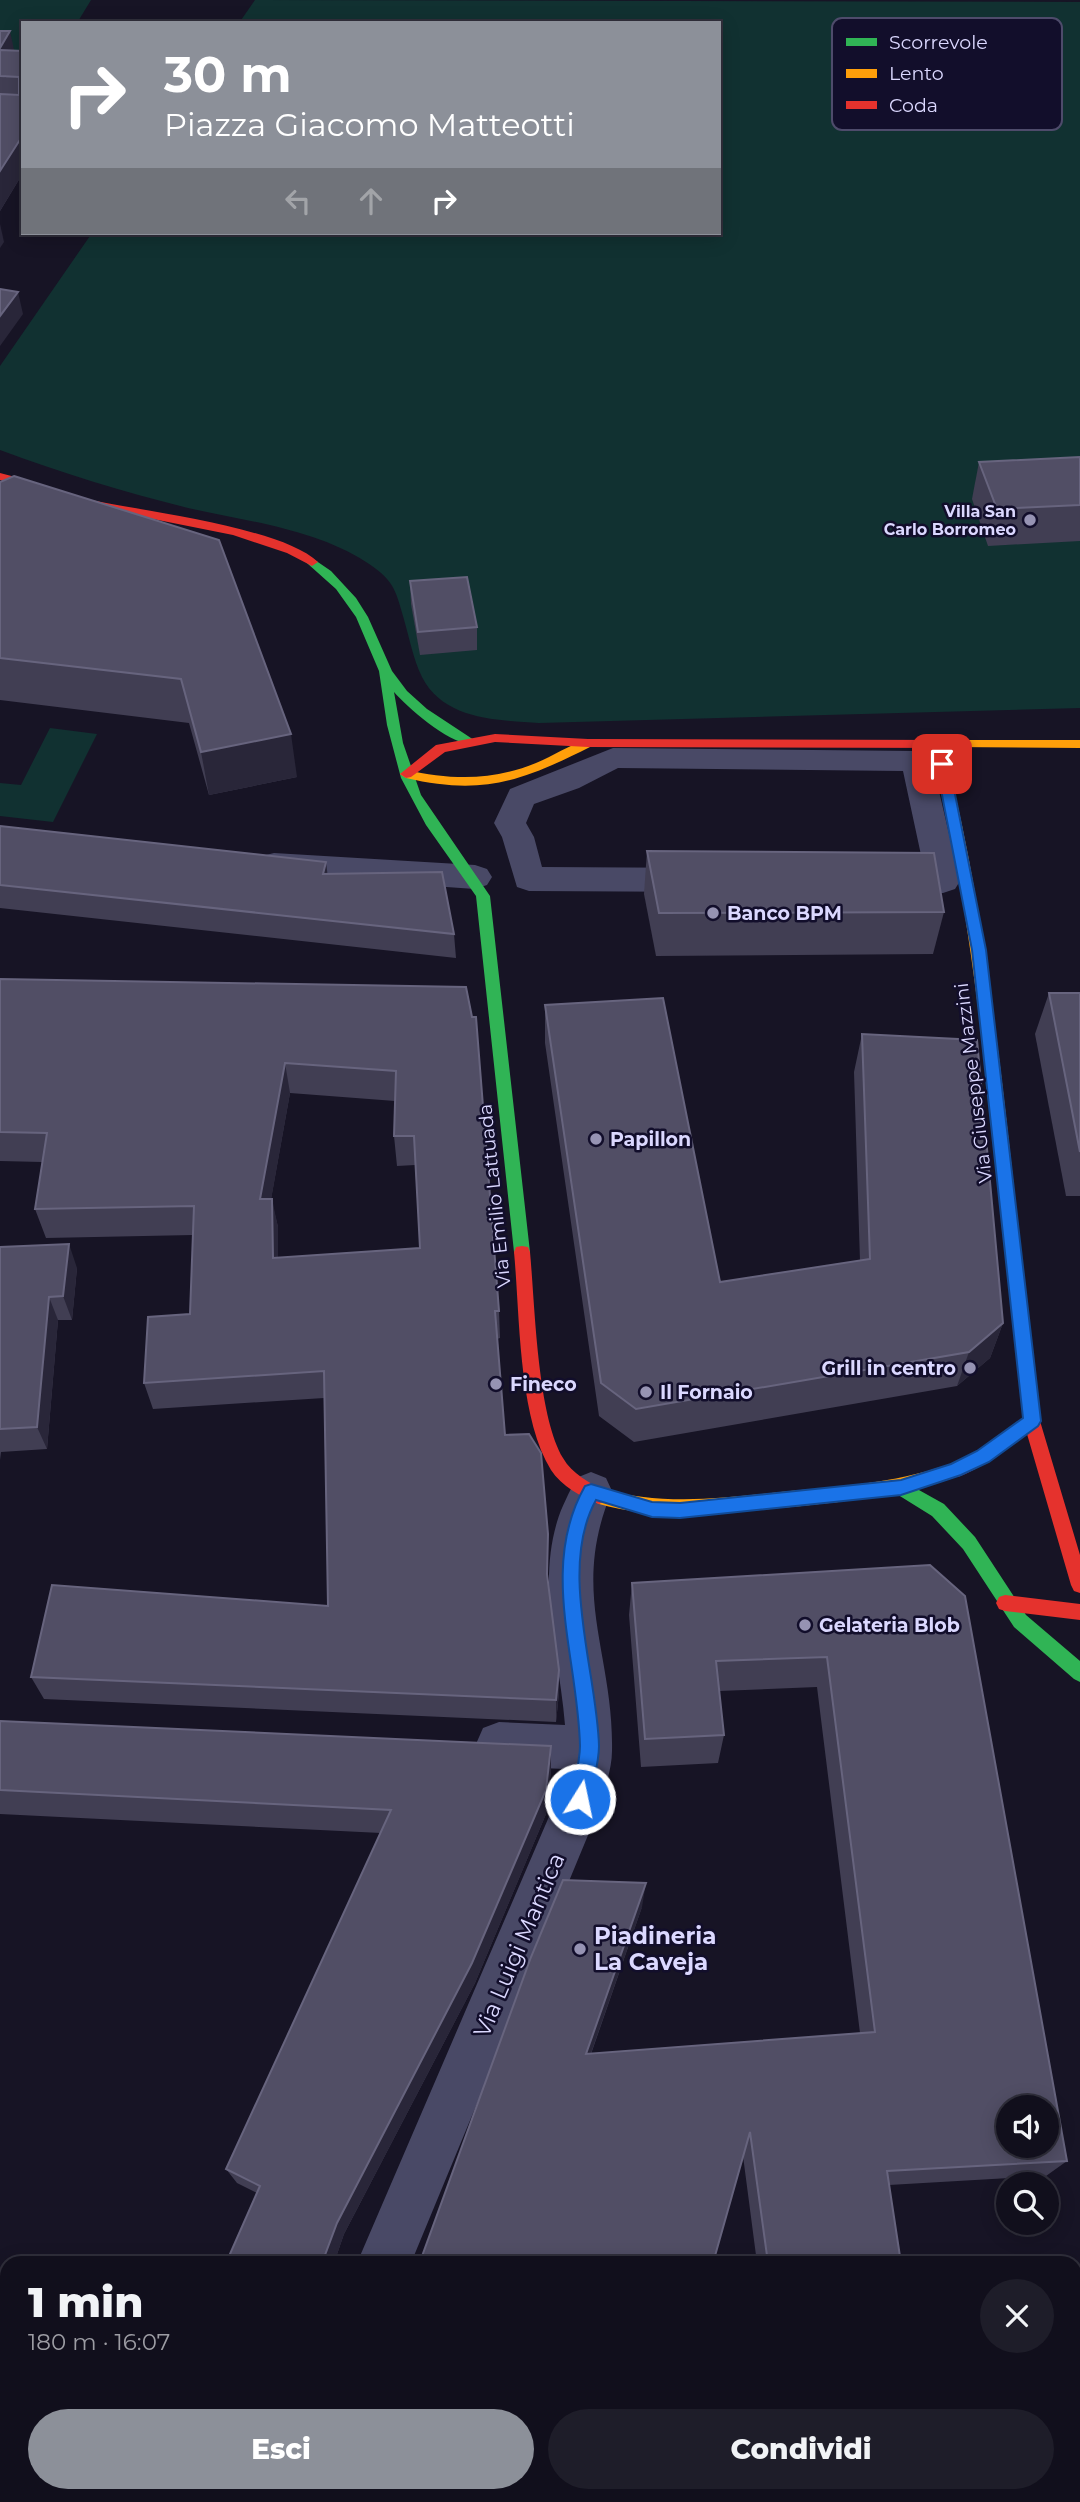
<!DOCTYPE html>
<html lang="it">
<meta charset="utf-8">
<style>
body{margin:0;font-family:Montserrat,sans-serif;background:#1e1d29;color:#f1f3f6;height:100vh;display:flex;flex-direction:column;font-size:26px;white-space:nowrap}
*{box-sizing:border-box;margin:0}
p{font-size:23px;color:#9c9ca3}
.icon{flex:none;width:38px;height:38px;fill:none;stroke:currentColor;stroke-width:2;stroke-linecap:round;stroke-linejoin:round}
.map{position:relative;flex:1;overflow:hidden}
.side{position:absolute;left:0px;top:2256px;width:1082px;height:247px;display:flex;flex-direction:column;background:#110f1c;border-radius:21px 21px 0 0;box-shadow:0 4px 18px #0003,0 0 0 2px #302f3b}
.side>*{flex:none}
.top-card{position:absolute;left:21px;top:21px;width:700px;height:214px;border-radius:0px;box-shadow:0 4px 18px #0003,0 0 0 2px #302f3b;background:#8c9099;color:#fff;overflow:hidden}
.controls{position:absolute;left:996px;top:2095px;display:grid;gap:14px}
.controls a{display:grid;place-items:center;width:63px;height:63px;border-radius:50%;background:#110f1c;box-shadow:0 4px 18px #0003,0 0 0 2px #302f3b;font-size:35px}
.pin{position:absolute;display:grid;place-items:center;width:60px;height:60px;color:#fff;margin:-30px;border-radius:14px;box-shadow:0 4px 10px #0006}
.me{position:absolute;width:77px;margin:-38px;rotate:10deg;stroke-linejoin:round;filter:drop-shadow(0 0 5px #0008)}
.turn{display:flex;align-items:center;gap:24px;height:147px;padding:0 28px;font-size:32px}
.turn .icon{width:91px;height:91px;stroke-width:2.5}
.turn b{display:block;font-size:49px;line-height:60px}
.lanes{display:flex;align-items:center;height:66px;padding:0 28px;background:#0003;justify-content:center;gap:35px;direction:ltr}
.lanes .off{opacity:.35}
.round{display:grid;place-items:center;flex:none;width:74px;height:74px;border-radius:37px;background:#1e1d29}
.headline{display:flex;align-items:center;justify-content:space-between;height:119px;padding:0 28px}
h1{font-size:42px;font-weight:800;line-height:52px}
.primary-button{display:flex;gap:14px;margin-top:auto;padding:14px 28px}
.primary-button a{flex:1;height:80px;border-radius:42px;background:#8c9099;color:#fff;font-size:28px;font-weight:800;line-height:80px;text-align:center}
.primary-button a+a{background:#1e1d29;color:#f1f3f6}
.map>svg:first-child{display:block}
.green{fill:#113131}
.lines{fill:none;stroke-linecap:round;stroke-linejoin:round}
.street{fill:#494966;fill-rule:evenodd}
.fast{fill:#30b455;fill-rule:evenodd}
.slow{fill:#ff9f0a;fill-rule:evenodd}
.jam{fill:#e5322d;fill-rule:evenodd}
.wall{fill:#413e53;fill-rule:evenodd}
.shaded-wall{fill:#292639}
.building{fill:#514e65;stroke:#67647e;stroke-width:2;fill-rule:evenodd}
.route{fill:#1a73e8;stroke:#114b97;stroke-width:2}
.poi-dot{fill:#9693b3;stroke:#120e2b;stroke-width:2.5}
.labels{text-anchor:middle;stroke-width:5;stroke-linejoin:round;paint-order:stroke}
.far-poi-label{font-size:16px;font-weight:bold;fill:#dbd8ff;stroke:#120e2b;text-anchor:end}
.poi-label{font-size:19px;font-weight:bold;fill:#dbd8ff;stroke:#120e2b;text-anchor:start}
.street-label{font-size:19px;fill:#dbd8ff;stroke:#120e2b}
.near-poi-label{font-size:23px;font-weight:bold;fill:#dbd8ff;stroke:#120e2b;text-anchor:start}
.near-street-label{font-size:23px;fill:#dbd8ff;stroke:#120e2b}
.key{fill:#120e2b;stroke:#4e4b6b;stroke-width:2}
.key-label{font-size:19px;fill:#dbd8ff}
</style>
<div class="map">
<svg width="1080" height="2502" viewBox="0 0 1080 2502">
<rect width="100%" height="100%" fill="#171425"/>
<g class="green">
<path d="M 0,0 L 91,0 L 77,23 L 23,23 L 23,60 L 0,58 Z"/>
<path d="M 255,0 L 1080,2 L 1080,708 L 539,723 C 497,720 444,720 422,677 C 413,659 409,636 403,616 C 395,587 392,579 366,562 C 315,529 246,521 188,508 C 124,492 62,473 0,450 L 0,366 L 92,233 L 719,233 L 719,23 L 239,23 Z"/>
<path d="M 50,728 L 97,734 L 53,822 L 0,816 L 0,783 L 21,785 Z"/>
</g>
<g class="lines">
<g class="street">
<path d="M 613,748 L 916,751 L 927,754 L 932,761 L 960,881 L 955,889 L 943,893 L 529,891 L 517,887 L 502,837 L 494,823 L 510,789 ZM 618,768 L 903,771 L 924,869 L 542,867 L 534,837 L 526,823 L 534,804 L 579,788 Z"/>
<path d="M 274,853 L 475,865 L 487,869 L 492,877 L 487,885 L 475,889 L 274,875 L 262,872 L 258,864 L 262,856 Z"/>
<path d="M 591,1472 L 606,1478 L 612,1491 C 569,1593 614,1653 612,1751 C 612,1767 606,1783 603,1799 L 411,2263 L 357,2263 L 557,1798 L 564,1769 L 499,1766 L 483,1760 L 476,1744 L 483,1728 L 499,1722 L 565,1725 C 560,1658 537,1589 557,1522 C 561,1507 570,1492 576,1478 Z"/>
<path d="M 282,2496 L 338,2496 L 336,2502 L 280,2502 Z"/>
</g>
<g class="fast">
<path d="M 312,558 L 331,571 L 356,598 L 368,617 L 392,671 L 407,691 L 427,709 L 474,740 L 472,743 C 452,747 407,707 394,692 L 403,743 L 421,795 L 490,896 L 530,1252 L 528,1257 L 516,1257 L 514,1252 L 476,896 L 426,825 L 401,778 L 387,725 L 379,671 L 356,617 L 336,589 L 308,564 L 306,562 Z"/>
<path d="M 901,1480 L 944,1504 L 975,1537 L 1026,1615 L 1080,1661 L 1080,1682 L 1074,1679 L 1014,1627 L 963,1549 L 932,1516 L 895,1493 L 892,1488 L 895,1483 Z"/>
</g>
<g class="slow">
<path d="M 586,740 L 592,744 L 590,747 C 522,781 483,796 406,778 L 400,774 L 406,770 C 452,780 492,781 536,763 C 553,756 569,745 586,740 Z"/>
<path d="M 937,740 L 943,744 C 984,902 1000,1062 1018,1224 L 1016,1228 L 1004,1228 L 1002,1224 C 985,1062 970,902 931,744 Z"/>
<path d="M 955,740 L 1080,740 L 1080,748 L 951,747 L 949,744 Z"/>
<path d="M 958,1461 L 964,1464 L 967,1469 L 964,1474 C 907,1496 850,1501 791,1507 C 725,1513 663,1522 599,1504 L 593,1501 L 590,1496 L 593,1491 L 599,1488 C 663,1507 725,1498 790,1491 C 848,1486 903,1482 958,1461 Z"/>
</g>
<g class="jam">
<path d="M 0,473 C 28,480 54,492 82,498 C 137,511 280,526 318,562 L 312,566 L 287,553 L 233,535 L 73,503 L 0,480 Z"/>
<path d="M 495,734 L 588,739 L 955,740 L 961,744 L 955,748 L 588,747 L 495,742 L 445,752 L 411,777 L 406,778 L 400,774 L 436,745 Z"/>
<path d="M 1010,1218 L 1016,1220 L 1018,1224 L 1040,1421 L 1080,1555 L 1080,1593 L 1074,1591 L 1071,1585 L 1027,1434 C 1005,1450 984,1467 958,1477 L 952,1474 L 949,1469 L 952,1464 L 977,1451 L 1023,1418 L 1002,1224 L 1004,1220 Z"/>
<path d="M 522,1246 L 528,1247 L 530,1252 C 535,1305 537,1414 563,1458 C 572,1474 590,1483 605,1491 L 608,1496 L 605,1501 L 599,1504 C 582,1497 561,1486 551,1470 C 518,1416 520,1315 514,1252 L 516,1247 Z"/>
<path d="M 1005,1595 L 1080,1604 L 1080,1620 L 1005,1611 L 999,1609 L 996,1603 L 999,1597 Z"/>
</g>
</g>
<g class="wall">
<path d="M 0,31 L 14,50 L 23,51 L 23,173 L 0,211 Z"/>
<path d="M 1080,457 L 1080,541 L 988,546 L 972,499 L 979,462 Z"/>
<path d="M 0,482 L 297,777 L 209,795 L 189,723 L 0,700 Z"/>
<path d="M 410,581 L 477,627 L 477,650 L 420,655 L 411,604 Z"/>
<path d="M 0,826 L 326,862 L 327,874 L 454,934 L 456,958 L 0,908 Z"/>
<path d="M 647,851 L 944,912 L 933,954 L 656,956 L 644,894 Z"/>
<path d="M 0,979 L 466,987 L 499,1311 L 500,1338 L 497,1339 L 505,1435 L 547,1577 L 559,1693 L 556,1722 L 44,1699 L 31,1677 L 328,1606 L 324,1398 L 153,1409 L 144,1383 L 190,1314 L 193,1235 L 46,1238 L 35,1209 L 42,1162 L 0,1161 ZM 290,1093 L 395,1101 L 394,1136 L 397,1166 L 415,1165 L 420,1248 L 278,1258 L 278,1227 L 271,1199 Z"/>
<path d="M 1049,993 L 1080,993 L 1080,1196 L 1066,1196 L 1035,1034 Z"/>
<path d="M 545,1005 L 720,1282 L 860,1261 L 854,1072 L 862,1034 L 1003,1323 L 990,1358 L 957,1386 L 634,1442 L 599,1416 L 545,1043 Z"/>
<path d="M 0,1247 L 77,1268 L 72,1320 L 58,1320 L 47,1449 L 1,1452 L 0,1460 Z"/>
<path d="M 930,1565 L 1067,2161 L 1046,2176 L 889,2185 L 901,2263 L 757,2263 L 743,2156 L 713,2263 L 422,2263 L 421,2259 L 642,1907 L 591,2054 L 860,2033 L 817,1687 L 719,1691 L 724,1735 L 718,1763 L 641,1767 L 629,1615 L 632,1583 Z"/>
<path d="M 0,1722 L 551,1746 L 551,1771 L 546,1814 L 475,1983 L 344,2234 L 334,2263 L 226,2263 L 257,2193 L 237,2183 L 226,2169 L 381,1833 L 0,1814 Z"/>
<path d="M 1080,2271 L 1080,2495 L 1074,2494 L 1074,2274 Z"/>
<path d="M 921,2496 L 1039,2496 L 1039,2502 L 922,2502 Z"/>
</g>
<g class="shaded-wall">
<path d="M 10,31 L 16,59 L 5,78 L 0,55 L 0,48 Z"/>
<path d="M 22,135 L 23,173 L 0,211 L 0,171 Z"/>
<path d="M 0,224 L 4,242 L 0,248 Z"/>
<path d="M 18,292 L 23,314 L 0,346 L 0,316 Z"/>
<path d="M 291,734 L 297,777 L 209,795 L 201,752 Z"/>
<path d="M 326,862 L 329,886 L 323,874 Z"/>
<path d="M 285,1063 L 290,1093 L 266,1228 L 260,1199 Z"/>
<path d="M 272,1199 L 278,1227 L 278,1286 L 273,1258 Z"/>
<path d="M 69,1244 L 77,1268 L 72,1320 L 63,1296 Z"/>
<path d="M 49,1297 L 58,1320 L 47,1449 L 37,1427 Z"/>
<path d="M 1003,1323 L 990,1358 L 957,1386 L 969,1352 Z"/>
<path d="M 559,1670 L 559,1693 L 556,1722 L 556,1700 Z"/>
<path d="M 551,1746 L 551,1771 L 546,1814 L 475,1983 L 344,2234 L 334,2263 L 322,2263 L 337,2223 Z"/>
<path d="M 646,1883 L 642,1907 L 584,2073 L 586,2054 Z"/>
<path d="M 238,2496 L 251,2496 L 248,2502 L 236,2502 Z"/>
</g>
<g class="building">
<path d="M 0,31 L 10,31 L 0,48 Z"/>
<path d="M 0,50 L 23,51 L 23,135 L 0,171 L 0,94 L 19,95 L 19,77 L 0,76 Z"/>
<path d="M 0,289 L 18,292 L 0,316 Z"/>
<path d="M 1080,457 L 1080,505 L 997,509 L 979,462 Z"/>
<path d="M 14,476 L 219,540 L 291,734 L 201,752 L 181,679 L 0,658 L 0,482 Z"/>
<path d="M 467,577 L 477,627 L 418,632 L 410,581 Z"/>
<path d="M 0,826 L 326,862 L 323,874 L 442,872 L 454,934 L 0,885 Z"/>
<path d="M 647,851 L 934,853 L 944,912 L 659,913 Z"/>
<path d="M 0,979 L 466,987 L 472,1017 L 476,1017 L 499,1311 L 495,1311 L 505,1435 L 529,1434 L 541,1453 L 548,1534 L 547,1574 L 559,1670 L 556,1700 L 31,1677 L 52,1585 L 328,1606 L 324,1371 L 144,1383 L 148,1317 L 190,1314 L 194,1206 L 35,1209 L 47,1133 L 0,1132 ZM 285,1063 L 396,1071 L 394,1136 L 414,1136 L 420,1248 L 273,1258 L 272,1199 L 260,1199 Z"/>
<path d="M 1049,993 L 1080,993 L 1080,1152 Z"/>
<path d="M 663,998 L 720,1282 L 870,1259 L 862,1034 L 977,1040 L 1003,1323 L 969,1352 L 636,1409 L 601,1383 L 545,1005 Z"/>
<path d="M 69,1244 L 63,1296 L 49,1297 L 37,1427 L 0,1429 L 0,1247 Z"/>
<path d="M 930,1565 L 965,1596 L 1067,2161 L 887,2171 L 901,2263 L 768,2263 L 750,2132 L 713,2263 L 430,2263 L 421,2259 L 531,1957 L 563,1880 L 646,1883 L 586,2054 L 875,2032 L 827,1657 L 716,1661 L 724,1735 L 645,1739 L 632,1583 ZM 1008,2107 L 1046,2107 L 1046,2146 L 1008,2146 Z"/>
<path d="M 0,1721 L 551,1746 L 546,1790 L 472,1963 L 337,2223 L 322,2263 L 226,2263 L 260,2186 L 226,2169 L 391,1810 L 0,1790 Z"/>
<path d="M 1074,2292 L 1080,2295 L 1080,2490 L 1074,2489 Z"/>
<path d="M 130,2496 L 238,2496 L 236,2502 L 129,2502 Z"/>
<path d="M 370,2496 L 539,2496 L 539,2502 L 369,2502 Z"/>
<path d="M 938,2496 L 1039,2496 L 1039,2502 L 939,2502 Z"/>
</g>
<path class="route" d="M 942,760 L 949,764 L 986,950 L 1041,1421 L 1038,1426 L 989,1462 L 961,1475 L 901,1495 L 680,1518 L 652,1517 L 596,1500 C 558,1568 597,1672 599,1746 C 599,1763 593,1782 590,1799 L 587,1806 L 580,1809 L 573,1806 L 570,1799 C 574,1782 580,1763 580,1746 C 578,1658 539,1567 585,1486 L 591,1484 L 652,1502 L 680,1503 L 901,1480 L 951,1464 L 977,1451 L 1023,1418 L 972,950 L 936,764 Z"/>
<g class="poi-dot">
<circle cx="1030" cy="520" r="7"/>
<circle cx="713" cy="913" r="7"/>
<circle cx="596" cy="1139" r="7"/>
<circle cx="970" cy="1368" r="7"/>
<circle cx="496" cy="1384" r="7"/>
<circle cx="646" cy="1392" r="7"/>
<circle cx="805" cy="1625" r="7"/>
<circle cx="580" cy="1949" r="7"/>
</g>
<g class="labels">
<g class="far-poi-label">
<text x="1016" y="517">Villa San<tspan x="1016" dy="18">Carlo Borromeo</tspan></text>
</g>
<g class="poi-label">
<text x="727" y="920">Banco BPM</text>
<text x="610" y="1146">Papillon</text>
<text x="956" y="1375" text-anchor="end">Grill in centro</text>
<text x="510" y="1391">Fineco</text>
<text x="660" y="1399">Il Fornaio</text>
<text x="819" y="1632">Gelateria Blob</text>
</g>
<g class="street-label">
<text transform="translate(973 1083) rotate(-97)" y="7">Via Giuseppe Mazzini</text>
<text transform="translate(494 1196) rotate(-96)" y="7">Via Emilio Lattuada</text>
</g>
<g class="near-poi-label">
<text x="594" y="1944">Piadineria<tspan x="594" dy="26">La Caveja</tspan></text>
</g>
<g class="near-street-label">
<text transform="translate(519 1945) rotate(-67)" y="8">Via Luigi Mantica</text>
</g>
</g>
<rect x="832" y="18" width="230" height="112" rx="10" class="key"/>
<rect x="846" y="38" width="31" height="8" fill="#30b455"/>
<rect x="846" y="69" width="31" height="9" fill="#ff9f0a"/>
<rect x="846" y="101" width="31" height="8" fill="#e5322d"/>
<g class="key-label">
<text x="889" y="49">Scorrevole</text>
<text x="889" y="80">Lento</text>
<text x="889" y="112">Coda</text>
</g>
</svg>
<div class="controls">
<a><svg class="icon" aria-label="sound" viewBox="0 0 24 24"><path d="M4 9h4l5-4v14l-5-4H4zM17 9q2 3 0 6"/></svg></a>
<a><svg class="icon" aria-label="search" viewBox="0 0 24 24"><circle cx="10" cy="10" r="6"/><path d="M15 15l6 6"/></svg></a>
</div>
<div class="pin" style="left:942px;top:764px;background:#d93025"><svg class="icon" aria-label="arrive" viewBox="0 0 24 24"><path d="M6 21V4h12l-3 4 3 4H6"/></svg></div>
<svg class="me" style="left:580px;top:1799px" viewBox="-20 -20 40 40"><circle r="17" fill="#1a73e8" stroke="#fff" stroke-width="3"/><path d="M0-11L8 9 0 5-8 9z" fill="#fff"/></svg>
<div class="top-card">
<div class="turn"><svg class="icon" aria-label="right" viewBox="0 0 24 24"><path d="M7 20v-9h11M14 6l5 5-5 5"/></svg><div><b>30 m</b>Piazza Giacomo Matteotti</div></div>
<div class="lanes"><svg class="icon off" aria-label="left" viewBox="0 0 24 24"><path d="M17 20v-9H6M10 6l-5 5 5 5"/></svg><svg class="icon off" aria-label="ahead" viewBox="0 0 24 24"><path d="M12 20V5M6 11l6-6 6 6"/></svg><svg class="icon" aria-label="right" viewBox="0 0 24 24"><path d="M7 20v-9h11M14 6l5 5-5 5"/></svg></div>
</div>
<section class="side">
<div class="headline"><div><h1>1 min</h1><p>180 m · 16:07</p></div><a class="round"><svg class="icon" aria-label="close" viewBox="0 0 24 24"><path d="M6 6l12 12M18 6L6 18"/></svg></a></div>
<div class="primary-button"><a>Esci</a><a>Condividi</a></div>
</section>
</div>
